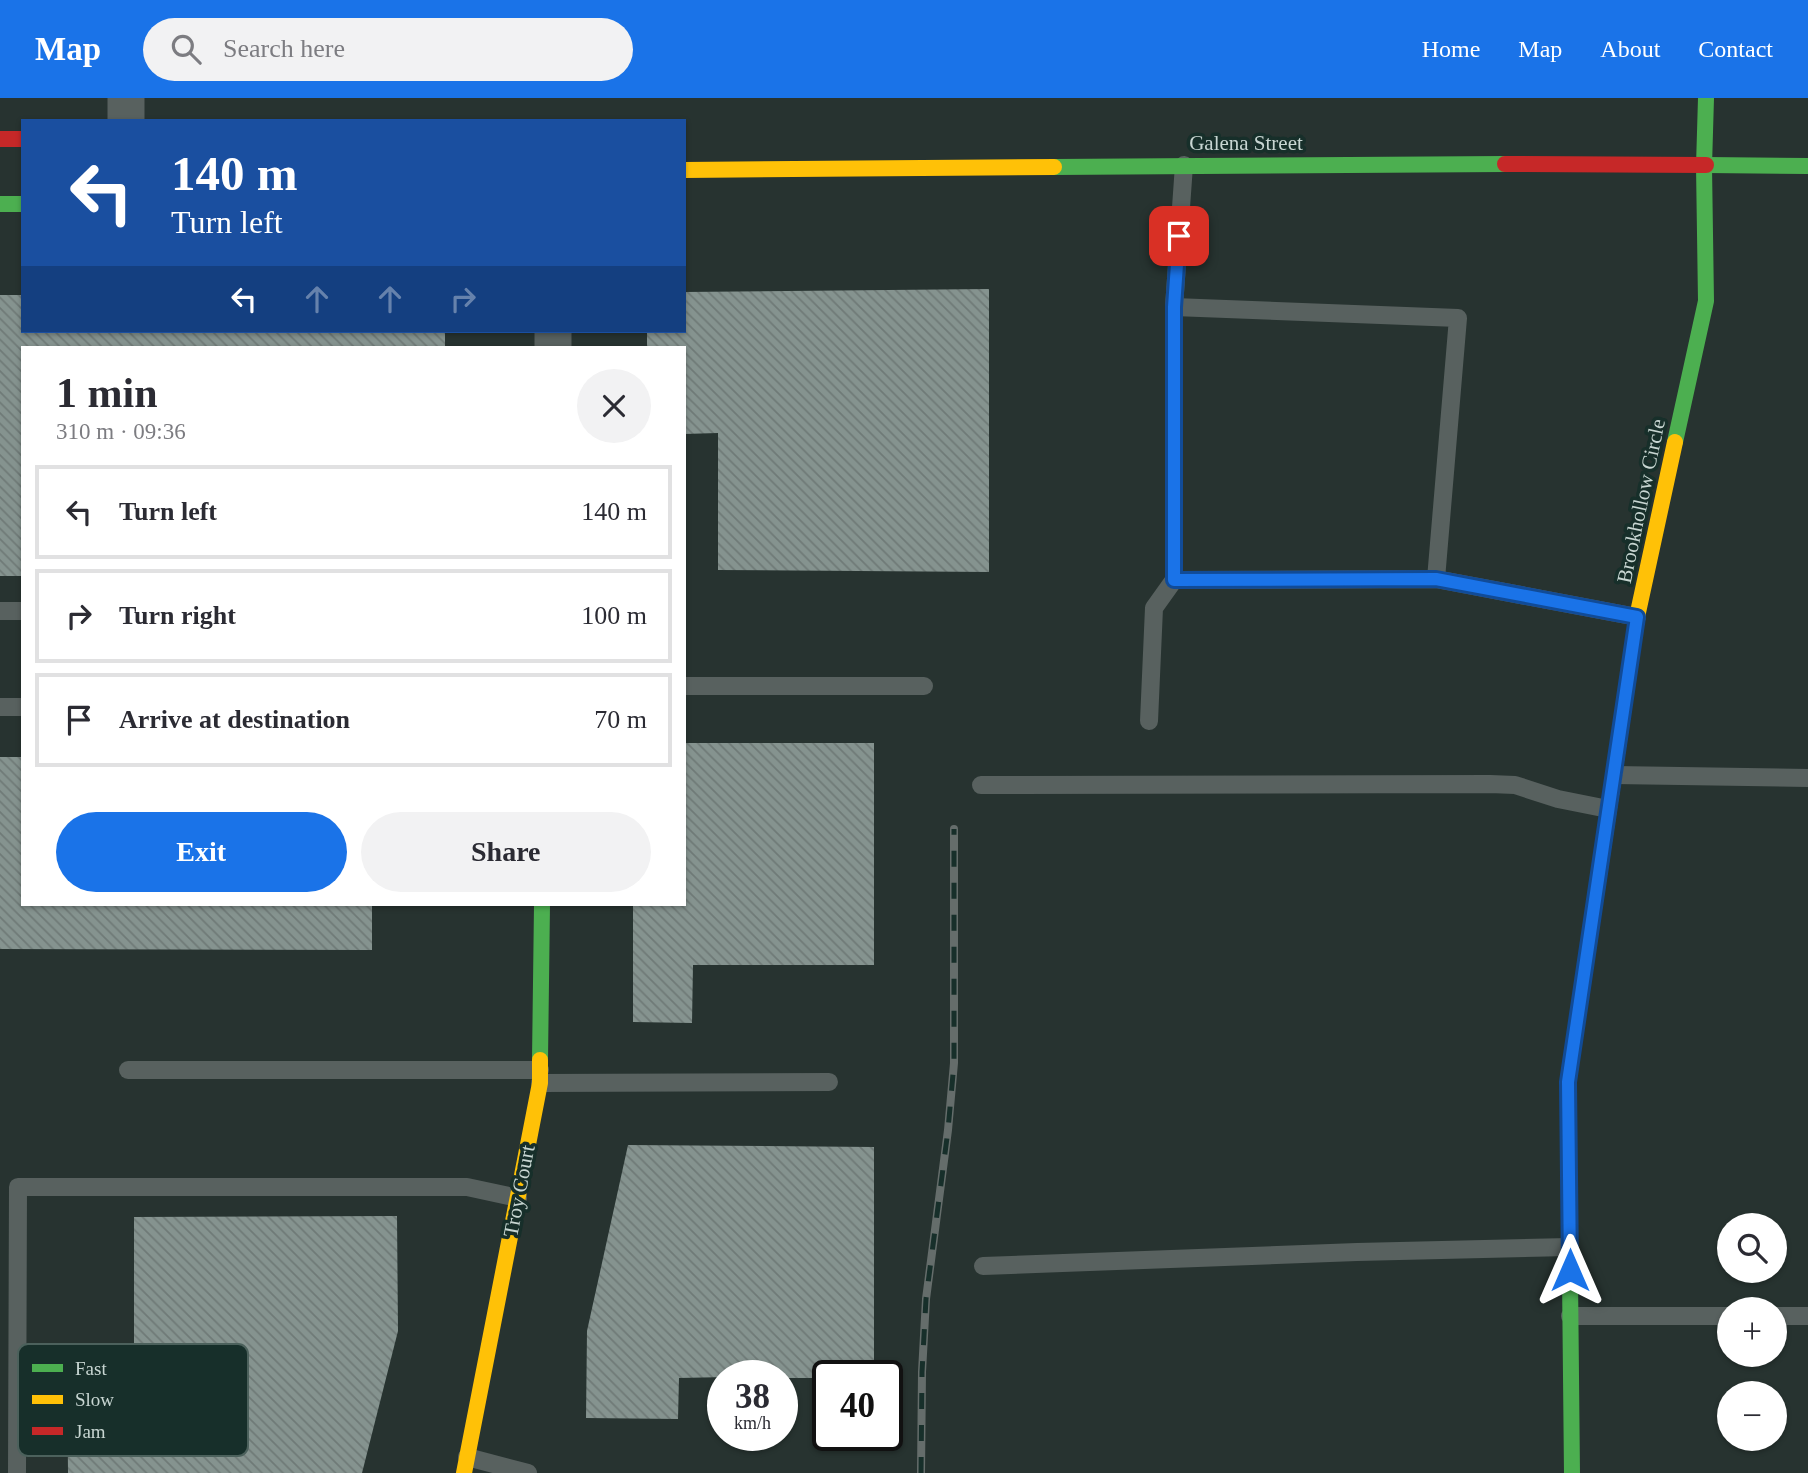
<!DOCTYPE html>
<meta charset="utf-8">
<style>
body{margin:0;font-family:Georgia,serif;background:#f2f2f3;color:#2b2b33;height:100vh;display:flex;flex-direction:column;font-size:26px;white-space:nowrap}
*{box-sizing:border-box;margin:0}
p{font-size:23px;color:#7c7c81}
.icon{flex:none;width:38px;height:38px;fill:none;stroke:currentColor;stroke-width:2;stroke-linecap:round;stroke-linejoin:round}
.map{position:relative;flex:1;overflow:hidden}
.panel{position:absolute;left:21px;top:248px;width:665px;height:560px;display:flex;flex-direction:column;background:#fff;border-radius:0px;box-shadow:0 2px 5px #0004}
.panel>*{flex:none}
.banner{position:absolute;left:21px;top:21px;width:665px;height:214px;border-radius:0px;box-shadow:0 2px 5px #0004;background:#1a4fa0;color:#fff;overflow:hidden}
.buttons{position:absolute;left:1717px;top:1115px;display:grid;gap:14px}
.buttons a{display:grid;place-items:center;width:70px;height:70px;border-radius:50%;background:#fff;box-shadow:0 2px 5px #0004;font-size:35px}
.speed{position:absolute;left:707px;top:1262px;display:flex;gap:14px;font-size:35px;font-weight:700;text-align:center}
.speed>*{display:grid;place-content:center;width:91px;height:91px;border-radius:50%;background:#fff;box-shadow:0 2px 5px #0004;line-height:1}
.speed small{font-size:18px;font-weight:400}
.speed .limit{border:4px solid #111;border-radius:10px;background:#fff;color:#111}
.pin{position:absolute;display:grid;place-items:center;width:60px;height:60px;color:#fff;margin:-30px;border-radius:14px;box-shadow:0 4px 10px #0006}
.me{position:absolute;width:77px;margin:-38px;rotate:0deg;stroke-linejoin:round;filter:drop-shadow(0 0 5px #0008)}
.turn{display:flex;align-items:center;gap:24px;height:147px;padding:0 35px;font-size:32px}
.turn .icon{width:91px;height:91px;stroke-width:2.5}
.turn b{display:block;font-size:49px;line-height:60px}
.lanes{display:flex;align-items:center;height:66px;padding:0 35px;background:#0003;justify-content:center;gap:35px;direction:ltr}
.lanes .off{opacity:.35}
.round{display:grid;place-items:center;flex:none;width:74px;height:74px;border-radius:37px;background:#f2f2f3}
.summary{display:flex;align-items:center;justify-content:space-between;height:119px;padding:0 35px}
h1{font-size:42px;font-weight:800;line-height:52px}
.primary-button{display:flex;gap:14px;margin-top:auto;padding:14px 35px}
.primary-button a{flex:1;height:80px;border-radius:42px;background:#1a73e8;color:#fff;font-size:28px;font-weight:800;line-height:80px;text-align:center}
.primary-button a+a{background:#f2f2f3;color:#2b2b33}
ul{padding:0;list-style:none}
li{display:flex;align-items:center;gap:21px;height:94px;margin:0 14px 10px;padding:0 21px;border:4px solid #e1e1e2;border-radius:0px}
li div{flex:1}
li b{display:block;font-size:26px}
li em{font-style:normal}
header{display:flex;align-items:center;gap:42px;box-sizing:border-box;height:98px;padding:0 35px;background:#1a73e8;color:#fff}
header strong{font-size:33px}
nav{display:flex;gap:38px;margin-inline-start:auto;font-size:24px}
.search{width:490px;height:63px;background:#f2f2f3;display:flex;align-items:center;gap:18px;box-sizing:border-box;padding:0 24px;border-radius:38px;color:#7c7c81;font-size:26px}
.map>svg:first-child{display:block}
.building{fill:url(#building-back-hatch)}
.lines{fill:none;stroke-linecap:round;stroke-linejoin:round}
.lane{stroke:#58615f;stroke-width:18}
.street{stroke:#58615f;stroke-width:37}
.fast{stroke:#4caf50;stroke-width:16}
.slow{stroke:#ffc107;stroke-width:16}
.jam{stroke:#c62828;stroke-width:16}
.rail-casing{stroke:#656d6b;stroke-width:8}
.rail{stroke:#172f2a;stroke-width:5;stroke-dasharray:16;stroke-linecap:butt}
.route-casing{stroke:#114b97;stroke-width:18}
.route{stroke:#1a73e8;stroke-width:12}
.labels{text-anchor:middle;stroke-width:7;stroke-linejoin:round;paint-order:stroke}
.street-label{font-size:21px;fill:#c8d6d2;stroke:#172f2a}
.key{fill:#172f2a;stroke:#4c615c;stroke-width:2}
.key-label{font-size:19px;fill:#c8d6d2}
</style>
<header>
<strong>Map</strong>
<div class="search"><svg class="icon" aria-label="search" viewBox="0 0 24 24"><circle cx="10" cy="10" r="6"/><path d="M15 15l6 6"/></svg>Search here</div>
<nav><a>Home</a><a>Map</a><a>About</a><a>Contact</a></nav>
</header>
<div class="map">
<svg width="1808" height="1375" viewBox="0 0 1808 1375">
<defs>
<pattern id="building-back-hatch" width="6" height="6" patternUnits="userSpaceOnUse" patternTransform="scale(1.75)"><rect width="6" height="6" fill="#85938f"/><path d="M-1 5l2 2M0 0l6 6M5-1l2 2" fill="none" stroke="#6f7a77"/></pattern>
</defs>
<rect width="100%" height="100%" fill="#273330"/>
<g class="building">
<path d="M 989,191 L 989,474 L 718,472 L 718,335 L 684,336 L 684,250 L 647,250 L 647,233 L 684,233 L 684,194 Z"/>
<path d="M 0,197 L 23,197 L 23,233 L 445,233 L 445,250 L 23,250 L 23,478 L 0,478 Z"/>
<path d="M 684,645 L 874,645 L 874,867 L 693,867 L 692,925 L 633,924 L 633,807 L 684,807 Z"/>
<path d="M 0,659 L 23,659 L 23,807 L 372,807 L 372,852 L 0,851 Z"/>
<path d="M 628,1047 L 874,1049 L 874,1278 L 828,1278 L 828,1280 L 782,1280 L 782,1278 L 679,1280 L 678,1321 L 586,1320 L 587,1233 Z"/>
<path d="M 397,1118 L 398,1233 L 362,1375 L 68,1375 L 67,1266 L 134,1266 L 134,1119 Z"/>
</g>
<g class="lines">
<g class="lane">
<path d="M 1184,67 L 1174,209 L 1174,482 L 1436,481 L 1637,519"/>
<path d="M 1174,209 L 1458,220 L 1436,481"/>
<path d="M 0,513 L 23,513"/>
<path d="M 684,588 L 924,588"/>
<path d="M 0,609 L 23,609"/>
<path d="M 1149,623 L 1154,510 L 1174,482"/>
<path d="M 1614,677 L 1808,680"/>
<path d="M 981,687 L 1490,686 L 1515,687 L 1558,701 L 1608,711"/>
<path d="M 128,972 L 540,972"/>
<path d="M 540,985 L 829,984"/>
<path d="M 983,1168 L 1357,1154 L 1569,1149"/>
<path d="M 1570,1218 L 1729,1218"/>
<path d="M 1774,1218 L 1808,1218"/>
<path d="M 467,1359 L 528,1375"/>
<path d="M 17,1375 L 18,1089 L 467,1089 L 518,1100"/>
</g>
<g class="street">
<path d="M 126,23 L 126,0"/>
<path d="M 553,250 L 553,233"/>
</g>
<g class="fast">
<path d="M 1706,67 L 1808,68"/>
<path d="M 1054,69 L 1505,66"/>
<path d="M 0,106 L 23,106"/>
<path d="M 1675,344 L 1706,203 L 1704,68 L 1706,0"/>
<path d="M 540,962 L 542,807"/>
<path d="M 1572,1375 L 1568,984 L 1611,697"/>
</g>
<g class="slow">
<path d="M 684,72 L 1054,69"/>
<path d="M 1611,697 L 1637,519 L 1675,344"/>
<path d="M 464,1375 L 540,985 L 540,962"/>
</g>
<g class="jam">
<path d="M 0,41 L 23,41"/>
<path d="M 1505,66 L 1706,67"/>
</g>
<g class="rail-casing">
<path id="rail" d="M 921,1375 L 922,1274 L 926,1201 L 948,1032 L 954,965 L 954,731"/>
</g>
<use href="#rail" class="rail"/>
</g>
<g class="lines">
<g class="route-casing">
<path id="route" d="M 1179,138 L 1174,209 L 1174,482 L 1436,481 L 1637,519 L 1568,984 L 1570,1172"/>
</g>
<use href="#route" class="route"/>
</g>
<g class="labels">
<g class="street-label">
<text x="1246" y="52">Galena Street</text>
<text transform="translate(1641 403) rotate(-78)" y="7">Brookhollow Circle</text>
<text transform="translate(519 1093) rotate(-79)" y="7">Troy Court</text>
</g>
</g>
<rect x="18" y="1246" width="230" height="112" rx="10" class="key"/>
<rect x="32" y="1266" width="31" height="8" fill="#4caf50"/>
<rect x="32" y="1297" width="31" height="9" fill="#ffc107"/>
<rect x="32" y="1329" width="31" height="8" fill="#c62828"/>
<g class="key-label">
<text x="75" y="1277">Fast</text>
<text x="75" y="1308">Slow</text>
<text x="75" y="1340">Jam</text>
</g>
</svg>
<div class="buttons">
<a><svg class="icon" aria-label="search" viewBox="0 0 24 24"><circle cx="10" cy="10" r="6"/><path d="M15 15l6 6"/></svg></a>
<a>+</a>
<a>−</a>
</div>
<div class="speed"><div>38<small>km/h</small></div><div class="limit">40</div></div>
<div class="pin" style="left:1179px;top:138px;background:#d93025"><svg class="icon" aria-label="arrive" viewBox="0 0 24 24"><path d="M6 21V4h12l-3 4 3 4H6"/></svg></div>
<svg class="me" style="left:1570px;top:1172px" viewBox="-20 -20 40 40"><path d="M0-17L14 15 0 8-14 15z" fill="#1a73e8" stroke="#fff" stroke-width="4"/></svg>
<div class="banner">
<div class="turn"><svg class="icon" aria-label="left" viewBox="0 0 24 24"><path d="M17 20v-9H6M10 6l-5 5 5 5"/></svg><div><b>140 m</b>Turn left</div></div>
<div class="lanes"><svg class="icon" aria-label="left" viewBox="0 0 24 24"><path d="M17 20v-9H6M10 6l-5 5 5 5"/></svg><svg class="icon off" aria-label="ahead" viewBox="0 0 24 24"><path d="M12 20V5M6 11l6-6 6 6"/></svg><svg class="icon off" aria-label="ahead" viewBox="0 0 24 24"><path d="M12 20V5M6 11l6-6 6 6"/></svg><svg class="icon off" aria-label="right" viewBox="0 0 24 24"><path d="M7 20v-9h11M14 6l5 5-5 5"/></svg></div>
</div>
<section class="panel">
<div class="summary"><div><h1>1 min</h1><p>310 m · 09:36</p></div><a class="round"><svg class="icon" aria-label="close" viewBox="0 0 24 24"><path d="M6 6l12 12M18 6L6 18"/></svg></a></div>
<ul>
<li><svg class="icon" aria-label="left" viewBox="0 0 24 24"><path d="M17 20v-9H6M10 6l-5 5 5 5"/></svg><div><b>Turn left</b></div><em>140 m</em></li>
<li><svg class="icon" aria-label="right" viewBox="0 0 24 24"><path d="M7 20v-9h11M14 6l5 5-5 5"/></svg><div><b>Turn right</b></div><em>100 m</em></li>
<li><svg class="icon" aria-label="arrive" viewBox="0 0 24 24"><path d="M6 21V4h12l-3 4 3 4H6"/></svg><div><b>Arrive at destination</b></div><em>70 m</em></li>
</ul>
<div class="primary-button"><a>Exit</a><a>Share</a></div>
</section>
</div>
